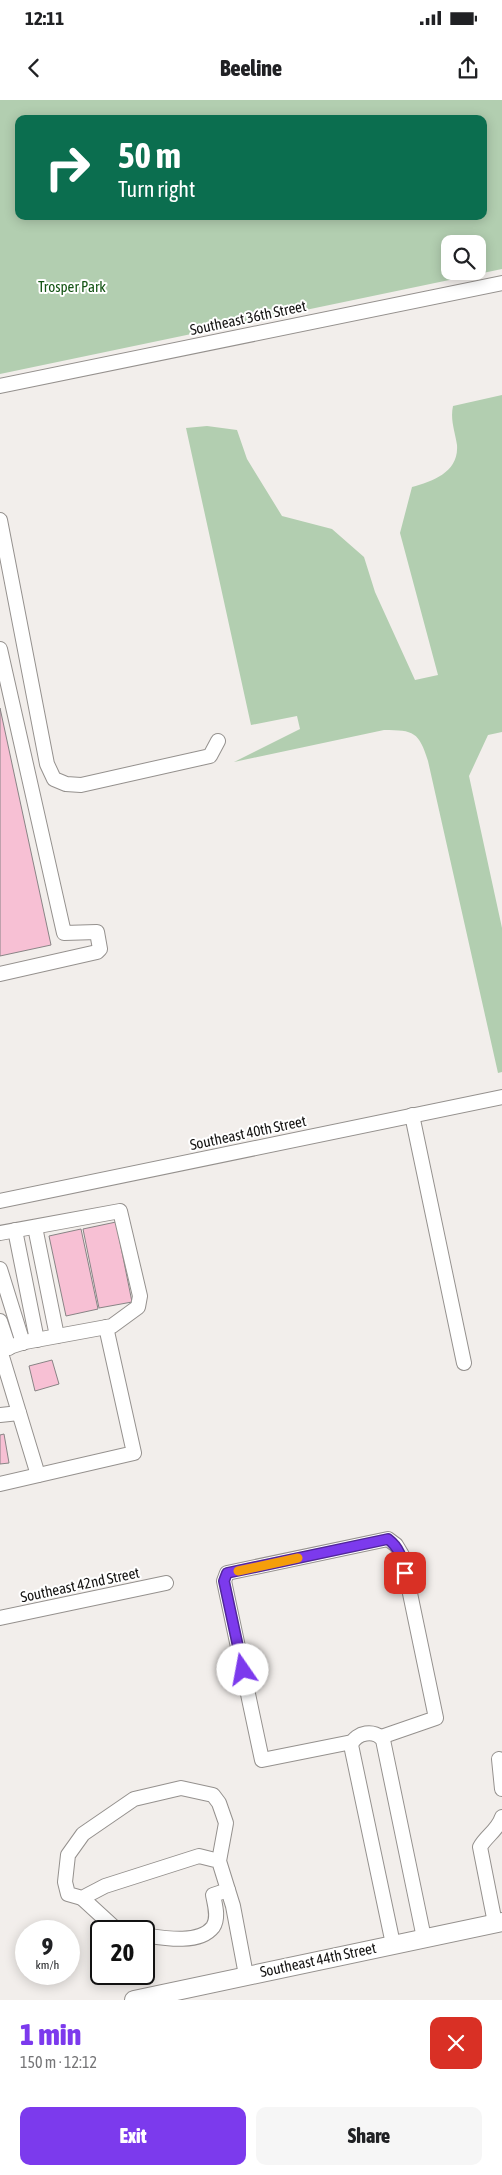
<!DOCTYPE html>
<meta charset="utf-8">
<style>
body{margin:0;font-family:"Asap Condensed",sans-serif;background:#f6f6f6;color:#202124;height:100vh;display:flex;flex-direction:column;font-size:19px;white-space:nowrap}
*{box-sizing:border-box;margin:0}
p{font-size:16px;color:#757577}
.icon{flex:none;width:28px;height:28px;fill:none;stroke:currentColor;stroke-width:2;stroke-linecap:round;stroke-linejoin:round}
.map{position:relative;height:1900px;overflow:hidden}
.sheet{display:flex;flex-direction:column;background:#fff;flex:1}
.sheet>*{flex:none}
.hud{position:absolute;left:15px;top:15px;width:472px;height:105px;border-radius:10px;box-shadow:0 2px 12px #0003;background:#0b6e4f;color:#fff;overflow:hidden}
.buttons{position:absolute;left:441px;top:135px;display:grid;gap:10px}
.buttons a{display:grid;place-items:center;width:45px;height:45px;border-radius:10px;background:#fff;box-shadow:0 2px 12px #0003;font-size:25px}
.speed{position:absolute;left:15px;top:1820px;display:flex;gap:10px;font-size:25px;font-weight:700;text-align:center}
.speed>*{display:grid;place-content:center;width:65px;height:65px;border-radius:50%;background:#fff;box-shadow:0 2px 12px #0003;line-height:1}
.speed small{font-size:12px;font-weight:400}
.speed .limit{border:2px solid #111;border-radius:8px;background:#fff;color:#111}
.pin{position:absolute;display:grid;place-items:center;width:42px;height:42px;color:#fff;margin:-21px;border-radius:10px;box-shadow:0 2px 8px #0006}
.me{position:absolute;width:55px;margin:-28px;rotate:348deg;stroke-linejoin:round;filter:drop-shadow(0 0 4px #0008)}
.turn{display:flex;align-items:center;gap:18px;height:105px;padding:0 20px;font-size:22px}
.turn .icon{width:65px;height:65px;stroke-width:2.5}
.turn b{display:block;font-size:35px;line-height:42px}
.round{display:grid;place-items:center;flex:none;width:52px;height:52px;border-radius:10px;background:#f6f6f6}
.headline{display:flex;align-items:center;justify-content:space-between;height:85px;padding:0 20px}
h1{font-size:30px;font-weight:800;line-height:38px;color:#7c3aed}
.button{display:flex;gap:10px;margin-top:auto;padding:10px 20px}
.button a{flex:1;height:58px;border-radius:10px;background:#7c3aed;color:#fff;font-size:20px;font-weight:800;line-height:58px;text-align:center}
.button a+a{background:#f6f6f6;color:#202124}
.status{display:flex;justify-content:space-between;align-items:center;height:35px;padding:0 25px;background:#fff;direction:ltr}
.status svg{height:14px;fill:currentColor}
header{display:flex;justify-content:space-between;align-items:center;height:65px;padding:0 20px;background:#fff;font-size:22px;font-weight:800}
.map>svg:first-child{display:block}
.green{fill:#b2ceb0;fill-rule:evenodd}
.building{fill:#f7c0d4;stroke:#888485}
.lines{fill:none;stroke-linecap:round;stroke-linejoin:round}
.minor-casing{stroke:#95918e;stroke-width:16}
.major-casing{stroke:#95918e;stroke-width:20}
.minor{stroke:#fff;stroke-width:14}
.major{stroke:#fff;stroke-width:18}
.route-casing{stroke:#51269a;stroke-width:12}
.route{stroke:#7c3aed;stroke-width:9}
.slow{stroke:#f59e0b;stroke-width:9}
.labels{text-anchor:middle;stroke-width:4;stroke-linejoin:round;paint-order:stroke}
.park-label{font-size:15px;fill:#145414;stroke:#fff}
.street-label{font-size:15px;fill:#151413;stroke:#fff}
</style>
<div class="status"><b>12:11</b><svg viewBox="0 0 49 12"><path d="M0 12V9h3v3zM5 12V6h3v6zM10 12V3h3v9zM15 12V0h3v12zM26 1h20v11H26zM47 4h2v5h-2z"/></svg></div>
<header><svg class="icon" aria-label="back" viewBox="0 0 24 24"><path d="M15 5l-7 7 7 7"/></svg>Beeline<svg class="icon" aria-label="share" viewBox="0 0 24 24"><path d="M12 15V3M7 8l5-5 5 5M5 13v7h14v-7"/></svg></header>
<div class="map">
<svg width="502" height="1900" viewBox="0 0 502 1900">
<rect width="100%" height="100%" fill="#f2eeeb"/>
<g class="green">
<path d="M 0,0 L 502,0 L 502,169 L 0,274 ZM 19,19 L 484,19 L 484,116 L 19,116 ZM 450,144 L 478,144 L 478,171 L 450,171 Z"/>
<path d="M 502,295 L 502,632 L 488,635 L 469,676 L 502,828 L 502,972 L 498,973 L 428,661 C 419,632 414,630 384,630 L 234,662 L 300,629 L 297,616 L 251,625 L 186,328 L 207,326 L 237,330 L 247,359 L 282,416 L 332,429 L 364,457 L 375,492 L 415,580 L 438,575 L 400,433 L 412,387 C 433,381 459,372 457,345 C 455,331 450,320 453,306 Z"/>
</g>
<g class="building">
<path d="M 0,608 L 51,845 L 0,856 Z"/>
<path d="M 116,1122 L 132,1202 L 99,1208 L 83,1129 Z"/>
<path d="M 81,1129 L 98,1209 L 66,1216 L 49,1136 Z"/>
<path d="M 52,1260 L 59,1284 L 35,1291 L 29,1266 Z"/>
<path d="M 4,1334 L 9,1363 L 0,1364 L 0,1335 Z"/>
</g>
<g class="lines">
<g class="minor-casing">
<g id="minor">
<path d="M 0,286 L 502,183"/>
<path d="M 0,420 L 47,664 L 54,679 L 66,684 L 81,685 L 210,656 L 218,641"/>
<path d="M 0,549 L 64,833 L 97,832 L 100,849 L 97,852 L 0,874"/>
<path d="M 412,1015 L 464,1263"/>
<path d="M 0,1101 L 502,997"/>
<path d="M 35,1127 L 57,1236"/>
<path d="M 15,1130 L 37,1240"/>
<path d="M 0,1133 L 120,1111 L 140,1196 L 138,1207 L 112,1226 L 25,1242 L 0,1250"/>
<path d="M 0,1169 L 23,1243"/>
<path d="M 0,1221 L 9,1248"/>
<path d="M 0,1250 L 38,1375"/>
<path d="M 0,1315 L 19,1313"/>
<path d="M 0,1384 L 134,1353 L 106,1227"/>
<path d="M 0,1518 L 166,1483"/>
<path d="M 352,1642 L 262,1660 L 224,1481 L 227,1473 L 388,1439 L 396,1445 L 402,1455 L 436,1618 L 381,1637"/>
<path d="M 499,1659 L 502,1689"/>
<path d="M 219,1761 L 226,1723 L 219,1703 L 213,1695 L 181,1688 L 134,1699 L 83,1734 L 68,1755 L 65,1782 L 68,1794 L 82,1798 L 105,1786 L 199,1756 L 219,1761 L 233,1806 L 246,1875"/>
<path d="M 82,1798 L 118,1831"/>
<path d="M 495,1823 L 480,1747 C 486,1736 498,1730 502,1717"/>
<path d="M 144,1835 C 163,1838 199,1845 213,1827 C 219,1818 215,1805 213,1795 L 228,1790"/>
<path d="M 393,1844 L 351,1645 C 356,1632 375,1629 383,1640 L 424,1838"/>
</g>
</g>
<g class="major-casing">
<path id="major" d="M 134,1900 L 502,1822"/>
</g>
<use href="#minor" class="minor"/>
<use href="#major" class="major"/>
</g>
<g class="lines">
<g class="route-casing">
<path id="route" d="M 243,1570 L 224,1481 L 227,1473 L 388,1439 C 400,1448 402,1459 405,1473"/>
</g>
<use href="#route" class="route"/>
<path class="slow" d="M 238,1471 L 298,1458"/>
</g>
<g class="labels">
<g class="park-label">
<text x="72" y="192">Trosper Park</text>
</g>
<g class="street-label">
<text transform="translate(248 218) rotate(-12)" y="5">Southeast 36th Street</text>
<text transform="translate(248 1033) rotate(-12)" y="5">Southeast 40th Street</text>
<text transform="translate(80 1485) rotate(-12)" y="5">Southeast 42nd Street</text>
<text transform="translate(318 1860) rotate(-12)" y="5">Southeast 44th Street</text>
</g>
</g>
</svg>
<div class="buttons">
<a><svg class="icon" aria-label="search" viewBox="0 0 24 24"><circle cx="10" cy="10" r="6"/><path d="M15 15l6 6"/></svg></a>
</div>
<div class="speed"><div>9<small>km/h</small></div><div class="limit">20</div></div>
<div class="pin" style="left:405px;top:1473px;background:#d93025"><svg class="icon" aria-label="arrive" viewBox="0 0 24 24"><path d="M6 21V4h12l-3 4 3 4H6"/></svg></div>
<svg class="me" style="left:243px;top:1570px" viewBox="-20 -20 40 40"><circle r="19" fill="#fff"/><path d="M0-13L10 11 0 6-10 11z" fill="#7c3aed"/></svg>
<div class="hud">
<div class="turn"><svg class="icon" aria-label="right" viewBox="0 0 24 24"><path d="M7 20v-9h11M14 6l5 5-5 5"/></svg><div><b>50 m</b>Turn right</div></div>
</div>
</div>
<section class="sheet">
<div class="headline"><div><h1>1 min</h1><p>150 m · 12:12</p></div><a class="round" style="background:#d93025;color:#fff"><svg class="icon" aria-label="close" viewBox="0 0 24 24"><path d="M6 6l12 12M18 6L6 18"/></svg></a></div>
<div class="button"><a>Exit</a><a>Share</a></div>
</section>
